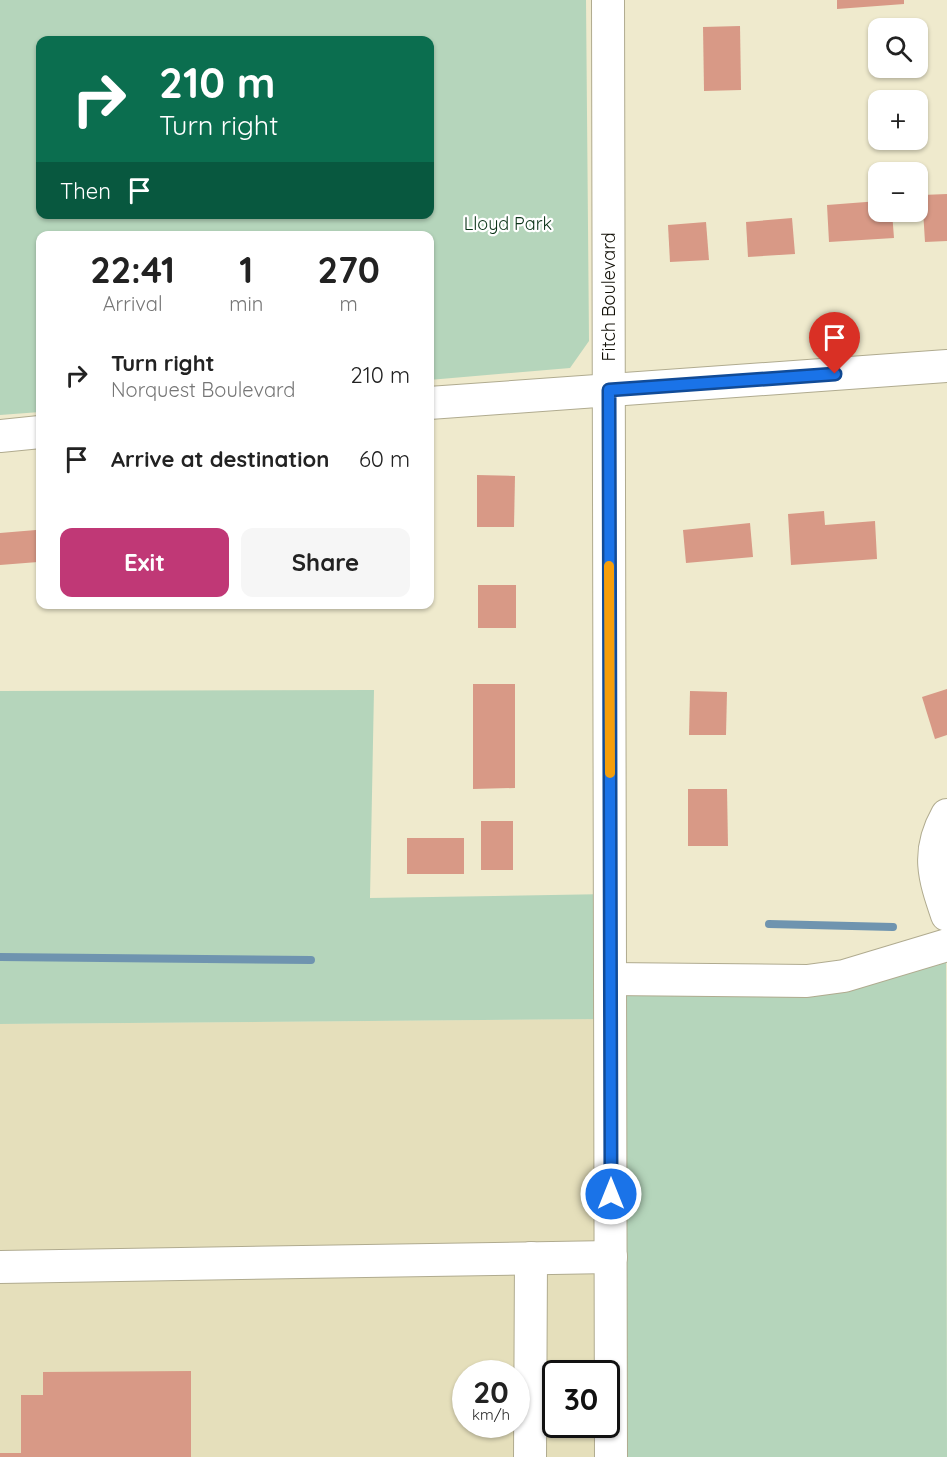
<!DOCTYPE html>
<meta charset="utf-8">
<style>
body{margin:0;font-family:Quicksand,sans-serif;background:#f6f6f6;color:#222;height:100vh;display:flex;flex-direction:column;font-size:22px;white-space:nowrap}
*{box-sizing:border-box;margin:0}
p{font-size:20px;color:#767676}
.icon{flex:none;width:33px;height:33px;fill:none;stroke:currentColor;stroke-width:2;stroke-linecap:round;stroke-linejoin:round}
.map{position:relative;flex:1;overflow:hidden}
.drawer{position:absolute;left:36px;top:231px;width:398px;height:378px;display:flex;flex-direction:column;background:#fff;border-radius:12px;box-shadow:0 2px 4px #0004}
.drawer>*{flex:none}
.hud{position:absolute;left:36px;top:36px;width:398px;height:183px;border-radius:12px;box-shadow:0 2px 4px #0004;background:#0b6e4f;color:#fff;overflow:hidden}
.tools{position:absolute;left:868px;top:18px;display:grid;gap:12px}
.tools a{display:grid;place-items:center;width:60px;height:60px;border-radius:12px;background:#fff;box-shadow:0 2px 4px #0004;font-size:30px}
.speed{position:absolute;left:452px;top:1360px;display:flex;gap:12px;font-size:30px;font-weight:700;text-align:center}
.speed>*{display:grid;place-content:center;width:78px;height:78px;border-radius:50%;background:#fff;box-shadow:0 2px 4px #0004;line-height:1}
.speed small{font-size:15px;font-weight:400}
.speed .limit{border:3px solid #111;border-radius:9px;background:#fff;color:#111}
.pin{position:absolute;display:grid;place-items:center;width:51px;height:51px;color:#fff;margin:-62px -26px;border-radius:50% 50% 50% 0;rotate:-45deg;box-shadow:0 0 6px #0007}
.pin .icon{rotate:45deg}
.me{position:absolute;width:66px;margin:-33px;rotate:0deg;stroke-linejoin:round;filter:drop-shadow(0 0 4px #0008)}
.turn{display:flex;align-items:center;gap:21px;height:126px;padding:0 24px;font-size:27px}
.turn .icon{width:78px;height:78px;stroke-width:2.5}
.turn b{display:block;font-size:42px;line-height:51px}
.then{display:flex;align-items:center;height:57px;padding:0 24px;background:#0003;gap:12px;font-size:22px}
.eta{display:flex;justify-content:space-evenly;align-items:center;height:102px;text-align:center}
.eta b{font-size:36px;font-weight:700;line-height:42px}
.button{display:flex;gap:12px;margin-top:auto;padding:12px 24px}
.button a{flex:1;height:69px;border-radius:12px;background:#c03876;color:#fff;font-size:24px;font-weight:700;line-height:69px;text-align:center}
.button a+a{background:#f6f6f6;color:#222}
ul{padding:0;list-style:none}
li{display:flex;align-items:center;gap:18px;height:84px;padding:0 24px}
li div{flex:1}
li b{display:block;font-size:22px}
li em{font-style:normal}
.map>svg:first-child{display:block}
.built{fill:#e5dfbb;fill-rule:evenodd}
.green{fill:#b5d5bb;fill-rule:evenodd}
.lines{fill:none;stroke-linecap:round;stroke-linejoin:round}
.stream{stroke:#6f94af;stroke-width:8}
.building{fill:#d89986}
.minor-casing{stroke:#b0ab8f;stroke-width:34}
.minor{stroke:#fff;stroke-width:32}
.route-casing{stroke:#114b97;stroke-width:15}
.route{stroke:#1a73e8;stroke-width:10}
.slow{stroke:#f59e0b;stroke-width:10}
.labels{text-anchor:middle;stroke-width:4.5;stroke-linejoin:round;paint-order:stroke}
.park-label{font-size:18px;fill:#0b3418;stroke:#fff}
.street-label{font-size:18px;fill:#100e05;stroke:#fff}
</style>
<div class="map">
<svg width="947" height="1457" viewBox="0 0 947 1457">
<rect width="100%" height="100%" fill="#efeacd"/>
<path class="built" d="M 610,1019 L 611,1457 L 0,1457 L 0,1024 ZM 465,1374 L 516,1374 L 516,1425 L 465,1425 ZM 555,1374 L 606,1374 L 606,1425 L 555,1425 Z"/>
<g class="green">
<path d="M 0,0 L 586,0 L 589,341 L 570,368 L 429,380 L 429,236 L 40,236 L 40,412 L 0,415 ZM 40,40 L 429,40 L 429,214 L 40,214 Z"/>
<path d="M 374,690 L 370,898 L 610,894 L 610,978 L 807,981 L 946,946 L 947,1457 L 611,1457 L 610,1019 L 0,1024 L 0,691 Z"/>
</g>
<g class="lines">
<g class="stream">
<path d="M 769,924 L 893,927"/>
<path d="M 0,957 L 311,960"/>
</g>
</g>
<g class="building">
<path d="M 837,0 L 904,0 L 904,4 L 837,9 Z"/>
<path d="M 740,26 L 741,90 L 704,91 L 703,27 Z"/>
<path d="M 947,194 L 947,241 L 925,242 L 922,195 Z"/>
<path d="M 879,201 L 879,212 L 892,212 L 894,238 L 829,242 L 827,205 Z"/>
<path d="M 792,218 L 795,254 L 748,257 L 746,222 Z"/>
<path d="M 706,222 L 709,260 L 670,262 L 668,225 Z"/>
<path d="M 477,475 L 515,476 L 514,527 L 477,527 Z"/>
<path d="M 824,511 L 825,525 L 875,521 L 877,559 L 791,565 L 788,514 Z"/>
<path d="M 750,523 L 753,557 L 686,563 L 683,530 Z"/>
<path d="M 36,530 L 38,562 L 0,565 L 0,533 Z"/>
<rect x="478" y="585" width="38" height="43"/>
<path d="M 473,684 L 515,684 L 515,788 L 473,789 Z"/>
<path d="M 947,689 L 947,735 L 935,739 L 922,697 Z"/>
<path d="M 690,691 L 727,692 L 726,735 L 689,735 Z"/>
<path d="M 688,789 L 727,789 L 728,846 L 688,846 Z"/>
<rect x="481" y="821" width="32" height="49"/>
<rect x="407" y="838" width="57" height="36"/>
<path d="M 191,1371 L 191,1457 L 0,1457 L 0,1453 L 21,1453 L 21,1395 L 43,1395 L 43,1372 Z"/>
</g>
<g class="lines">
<g class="minor-casing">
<g id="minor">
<path d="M 608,0 L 611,1457"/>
<path d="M 429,403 L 947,366"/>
<path d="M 0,436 L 40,432"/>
<path d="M 947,815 C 926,852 934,877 947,915"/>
<path d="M 610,979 L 807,981 L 844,976 L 947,945"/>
<path d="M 0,1267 L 611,1257"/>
<path d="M 530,1457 L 531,1258"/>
</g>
</g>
<use href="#minor" class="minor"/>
</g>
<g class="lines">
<g class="route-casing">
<path id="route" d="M 611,1194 L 609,390 L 835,374"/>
</g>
<use href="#route" class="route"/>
<path class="slow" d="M 609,566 L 610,773"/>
</g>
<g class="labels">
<g class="park-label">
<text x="508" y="230">Lloyd Park</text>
</g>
<g class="street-label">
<text transform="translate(609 297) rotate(-90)" y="6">Fitch Boulevard</text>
</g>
</g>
</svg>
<div class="tools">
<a><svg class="icon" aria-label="search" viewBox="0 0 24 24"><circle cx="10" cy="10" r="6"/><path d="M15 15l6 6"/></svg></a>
<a>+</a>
<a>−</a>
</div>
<div class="speed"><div>20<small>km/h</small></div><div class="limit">30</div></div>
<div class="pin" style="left:835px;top:374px;background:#d93025"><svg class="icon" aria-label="arrive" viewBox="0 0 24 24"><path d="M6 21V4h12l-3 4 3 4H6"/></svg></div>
<svg class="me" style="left:611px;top:1194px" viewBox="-20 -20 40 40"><circle r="17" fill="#1a73e8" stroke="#fff" stroke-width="3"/><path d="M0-11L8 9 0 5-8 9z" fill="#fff"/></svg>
<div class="hud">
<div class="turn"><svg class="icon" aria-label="right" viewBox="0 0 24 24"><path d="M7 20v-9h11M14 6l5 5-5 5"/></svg><div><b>210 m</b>Turn right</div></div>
<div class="then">Then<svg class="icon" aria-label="arrive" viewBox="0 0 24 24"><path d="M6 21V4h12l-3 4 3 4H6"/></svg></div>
</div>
<section class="drawer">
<div class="eta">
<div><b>22:41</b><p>Arrival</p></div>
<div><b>1</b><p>min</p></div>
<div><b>270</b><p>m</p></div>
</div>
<ul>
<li><svg class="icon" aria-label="right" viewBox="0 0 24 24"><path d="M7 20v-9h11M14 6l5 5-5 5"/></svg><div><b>Turn right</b><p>Norquest Boulevard</p></div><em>210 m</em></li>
<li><svg class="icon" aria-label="arrive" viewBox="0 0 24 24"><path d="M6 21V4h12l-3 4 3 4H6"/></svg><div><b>Arrive at destination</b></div><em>60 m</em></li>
</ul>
<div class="button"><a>Exit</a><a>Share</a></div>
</section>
</div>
